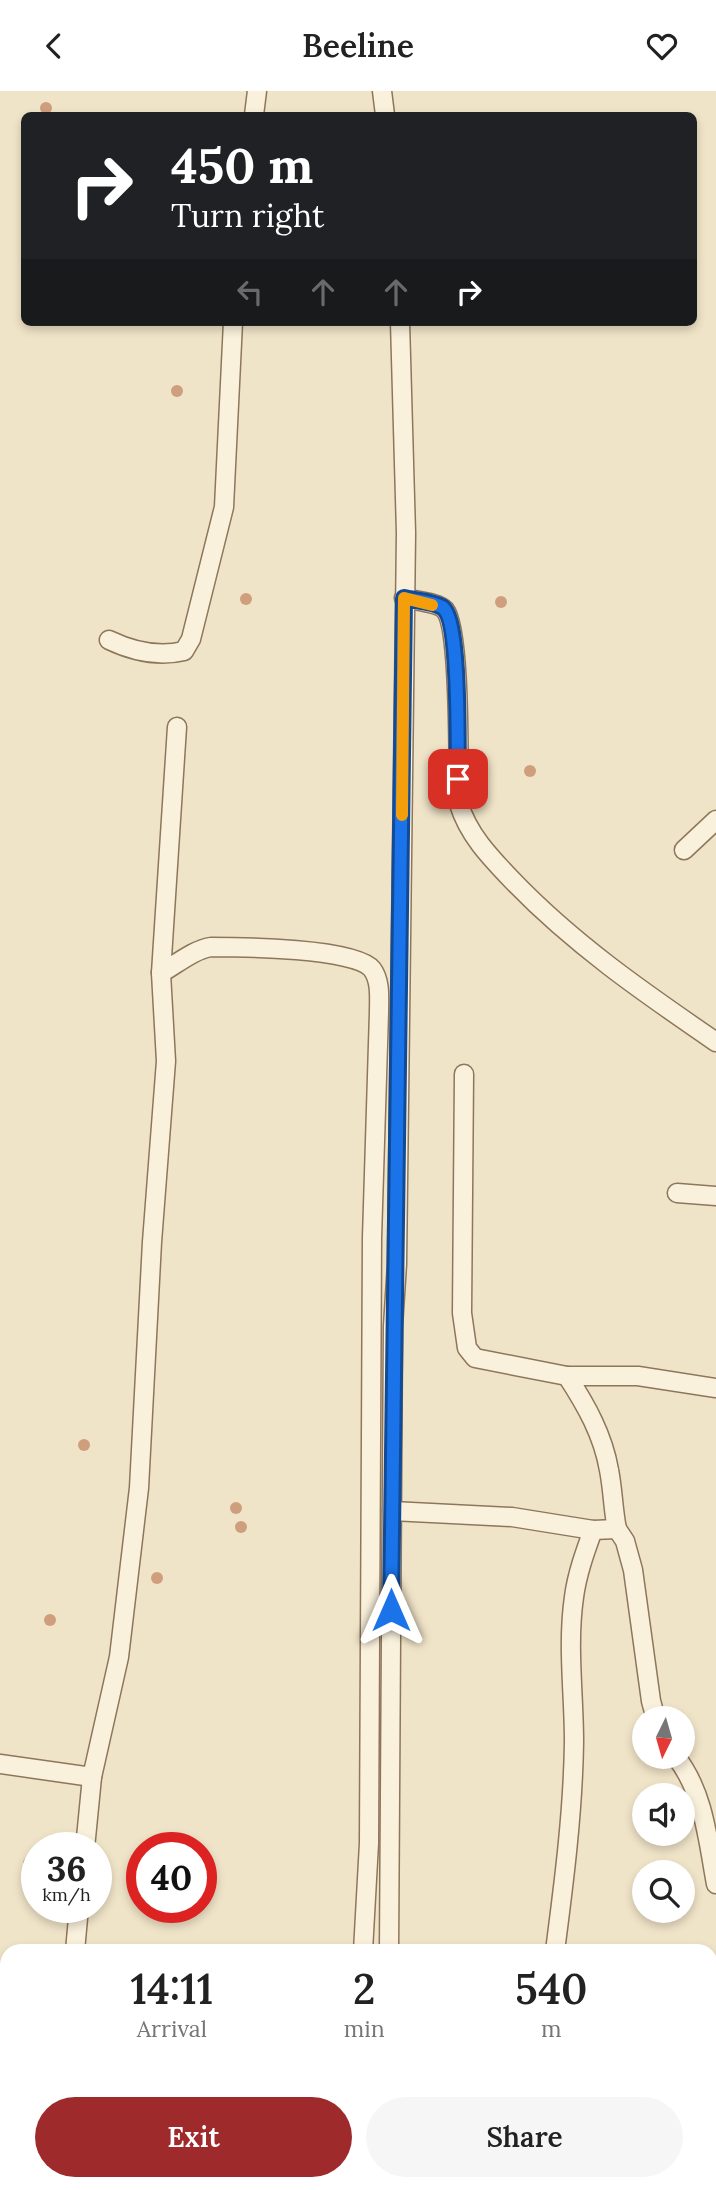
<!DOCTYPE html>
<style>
body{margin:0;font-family:Lora,serif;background:#f6f6f6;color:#222;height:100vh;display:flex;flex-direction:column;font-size:26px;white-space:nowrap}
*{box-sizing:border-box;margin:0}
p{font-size:23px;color:#767676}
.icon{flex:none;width:38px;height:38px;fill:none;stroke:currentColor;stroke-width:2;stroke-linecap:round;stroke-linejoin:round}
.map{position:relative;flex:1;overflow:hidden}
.panel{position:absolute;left:0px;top:1853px;width:718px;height:247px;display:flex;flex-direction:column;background:#fff;border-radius:21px 21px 0 0;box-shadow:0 4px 10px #0003}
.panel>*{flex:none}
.banner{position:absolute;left:21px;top:21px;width:676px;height:214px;border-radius:10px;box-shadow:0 4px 10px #0003;background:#202124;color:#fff;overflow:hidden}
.needle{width:46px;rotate:185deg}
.fabs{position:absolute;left:632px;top:1615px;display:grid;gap:14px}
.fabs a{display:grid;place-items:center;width:63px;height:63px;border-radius:50%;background:#fff;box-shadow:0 4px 10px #0003;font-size:35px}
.speed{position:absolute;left:21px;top:1741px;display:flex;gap:14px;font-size:35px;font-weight:700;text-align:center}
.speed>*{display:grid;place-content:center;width:91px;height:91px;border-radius:50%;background:#fff;box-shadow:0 4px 10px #0003;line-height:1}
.speed small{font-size:18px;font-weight:400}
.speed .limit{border:10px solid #d22;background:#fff;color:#111}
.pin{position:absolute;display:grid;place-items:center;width:60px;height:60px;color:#fff;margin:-30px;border-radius:14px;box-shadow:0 4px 10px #0006}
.me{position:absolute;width:77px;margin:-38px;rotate:0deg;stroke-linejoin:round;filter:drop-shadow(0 0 5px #0008)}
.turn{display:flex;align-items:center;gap:24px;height:147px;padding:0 35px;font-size:32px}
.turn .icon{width:91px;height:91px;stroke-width:2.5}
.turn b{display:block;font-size:49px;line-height:60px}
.lanes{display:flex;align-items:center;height:66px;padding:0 35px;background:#0003;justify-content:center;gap:35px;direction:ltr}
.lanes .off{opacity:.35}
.eta{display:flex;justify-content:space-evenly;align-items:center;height:119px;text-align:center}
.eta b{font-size:42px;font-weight:600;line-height:49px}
.cta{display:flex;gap:14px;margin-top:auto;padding:14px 35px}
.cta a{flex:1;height:80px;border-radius:42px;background:#9e2a2b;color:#fff;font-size:28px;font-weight:600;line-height:80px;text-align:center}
.cta a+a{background:#f6f6f6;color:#222}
header{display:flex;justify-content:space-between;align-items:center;height:91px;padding:0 35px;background:#fff;font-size:32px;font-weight:600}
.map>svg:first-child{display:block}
.building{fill:#cf9f7d}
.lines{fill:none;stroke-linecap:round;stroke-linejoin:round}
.minor-casing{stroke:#8d765c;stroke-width:21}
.minor{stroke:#faf1dc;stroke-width:18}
.route-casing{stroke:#114b97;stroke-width:18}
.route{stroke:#1a73e8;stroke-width:12}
.slow{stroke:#f59e0b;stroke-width:12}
</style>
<header><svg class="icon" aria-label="back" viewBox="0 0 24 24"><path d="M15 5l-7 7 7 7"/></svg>Beeline<svg class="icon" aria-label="heart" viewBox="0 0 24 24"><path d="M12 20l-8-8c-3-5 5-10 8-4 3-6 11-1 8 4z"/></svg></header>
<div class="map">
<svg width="716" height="2099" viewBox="0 0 716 2099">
<rect width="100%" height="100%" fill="#f0e4c8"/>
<g class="building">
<circle cx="46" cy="17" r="6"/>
<circle cx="177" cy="300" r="6"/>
<circle cx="246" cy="508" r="6"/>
<circle cx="501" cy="511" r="6"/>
<circle cx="530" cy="680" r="6"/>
<circle cx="84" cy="1354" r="6"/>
<circle cx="236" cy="1417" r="6"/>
<circle cx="241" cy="1436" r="6"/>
<circle cx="157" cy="1487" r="6"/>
<circle cx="50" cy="1529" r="6"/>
<circle cx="29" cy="1772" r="6"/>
</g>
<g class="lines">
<g class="minor-casing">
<g id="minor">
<path d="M 382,0 L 385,24"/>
<path d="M 254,24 L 257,0"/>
<path d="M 404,507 C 415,510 438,511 445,519 C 461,539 458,680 459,713 C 468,743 489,765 511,788 C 572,852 643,901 716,951"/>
<path d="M 109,549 C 132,560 159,566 184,560 L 191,548 L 224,416 L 233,231"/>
<path d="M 684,759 L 716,729"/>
<path d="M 161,882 L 177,636"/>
<path d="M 464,983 L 462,1222 L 467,1257 L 475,1267 L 567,1285 L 638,1285 L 716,1297"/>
<path d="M 677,1102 L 716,1105"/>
<path d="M 567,1285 C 586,1314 603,1344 609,1379 C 613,1399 613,1419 617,1438"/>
<path d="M 392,1420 L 512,1426 L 593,1439 L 617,1438 L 625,1450 L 633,1479 L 651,1610 L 656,1628"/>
<path d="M 676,1666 C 704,1701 708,1750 716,1793"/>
<path d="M 0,1673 L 92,1686"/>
<path d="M 85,1757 L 92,1686 L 119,1566 L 139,1397 L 152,1151 L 166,970 L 161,882 C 177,873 193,859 211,856 C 240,856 356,857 372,878 C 381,890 379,907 379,921 L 372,1147 L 369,1752 L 363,1860"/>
<path d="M 75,1860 L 79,1816"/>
<path d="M 389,1860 L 393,1235 L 397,1173 L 406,442 L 400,231"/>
<path d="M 555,1860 C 564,1791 573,1721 574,1651 C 574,1603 567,1554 574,1506 C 577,1483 585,1461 593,1439"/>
<path d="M 710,1931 L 716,1931"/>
<path d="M 710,2041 L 716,2040"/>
<path d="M 361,2093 L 361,2099"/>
<path d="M 391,2093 L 391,2099"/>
<path d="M 460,2093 L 461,2099"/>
<path d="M 49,2099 L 49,2093"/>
</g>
</g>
<use href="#minor" class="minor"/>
</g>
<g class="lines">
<g class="route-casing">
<path id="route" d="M 391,1519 L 404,507 C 415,510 432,510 442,516 C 461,527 457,661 458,688"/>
</g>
<use href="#route" class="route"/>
<path class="slow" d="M 402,724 L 404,507 L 432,514"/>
</g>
</svg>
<div class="fabs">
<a><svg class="needle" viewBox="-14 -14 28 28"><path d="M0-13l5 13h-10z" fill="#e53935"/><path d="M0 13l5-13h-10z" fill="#767676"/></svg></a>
<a><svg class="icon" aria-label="sound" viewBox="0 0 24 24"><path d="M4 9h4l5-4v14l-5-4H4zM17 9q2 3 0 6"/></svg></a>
<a><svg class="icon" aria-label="search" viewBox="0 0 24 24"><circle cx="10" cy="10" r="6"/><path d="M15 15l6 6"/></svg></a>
</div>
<div class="speed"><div>36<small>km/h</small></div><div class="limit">40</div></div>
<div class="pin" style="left:458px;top:688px;background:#d93025"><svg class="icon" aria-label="arrive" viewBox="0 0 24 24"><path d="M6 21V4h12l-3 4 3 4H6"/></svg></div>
<svg class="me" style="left:391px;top:1519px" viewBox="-20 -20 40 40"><path d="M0-17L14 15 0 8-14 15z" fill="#1a73e8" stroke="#fff" stroke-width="4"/></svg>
<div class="banner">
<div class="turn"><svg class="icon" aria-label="right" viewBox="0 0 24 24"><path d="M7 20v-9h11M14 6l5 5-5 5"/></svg><div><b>450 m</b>Turn right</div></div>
<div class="lanes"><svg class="icon off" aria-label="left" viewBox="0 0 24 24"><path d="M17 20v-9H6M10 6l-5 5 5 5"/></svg><svg class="icon off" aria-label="ahead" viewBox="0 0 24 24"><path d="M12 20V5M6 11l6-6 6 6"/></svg><svg class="icon off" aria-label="ahead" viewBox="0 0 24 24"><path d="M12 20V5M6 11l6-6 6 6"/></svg><svg class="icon" aria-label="right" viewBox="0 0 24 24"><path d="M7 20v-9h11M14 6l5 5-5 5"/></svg></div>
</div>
<section class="panel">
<div class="eta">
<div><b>14:11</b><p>Arrival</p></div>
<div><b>2</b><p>min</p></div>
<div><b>540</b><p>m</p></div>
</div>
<div class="cta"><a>Exit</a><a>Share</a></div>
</section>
</div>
